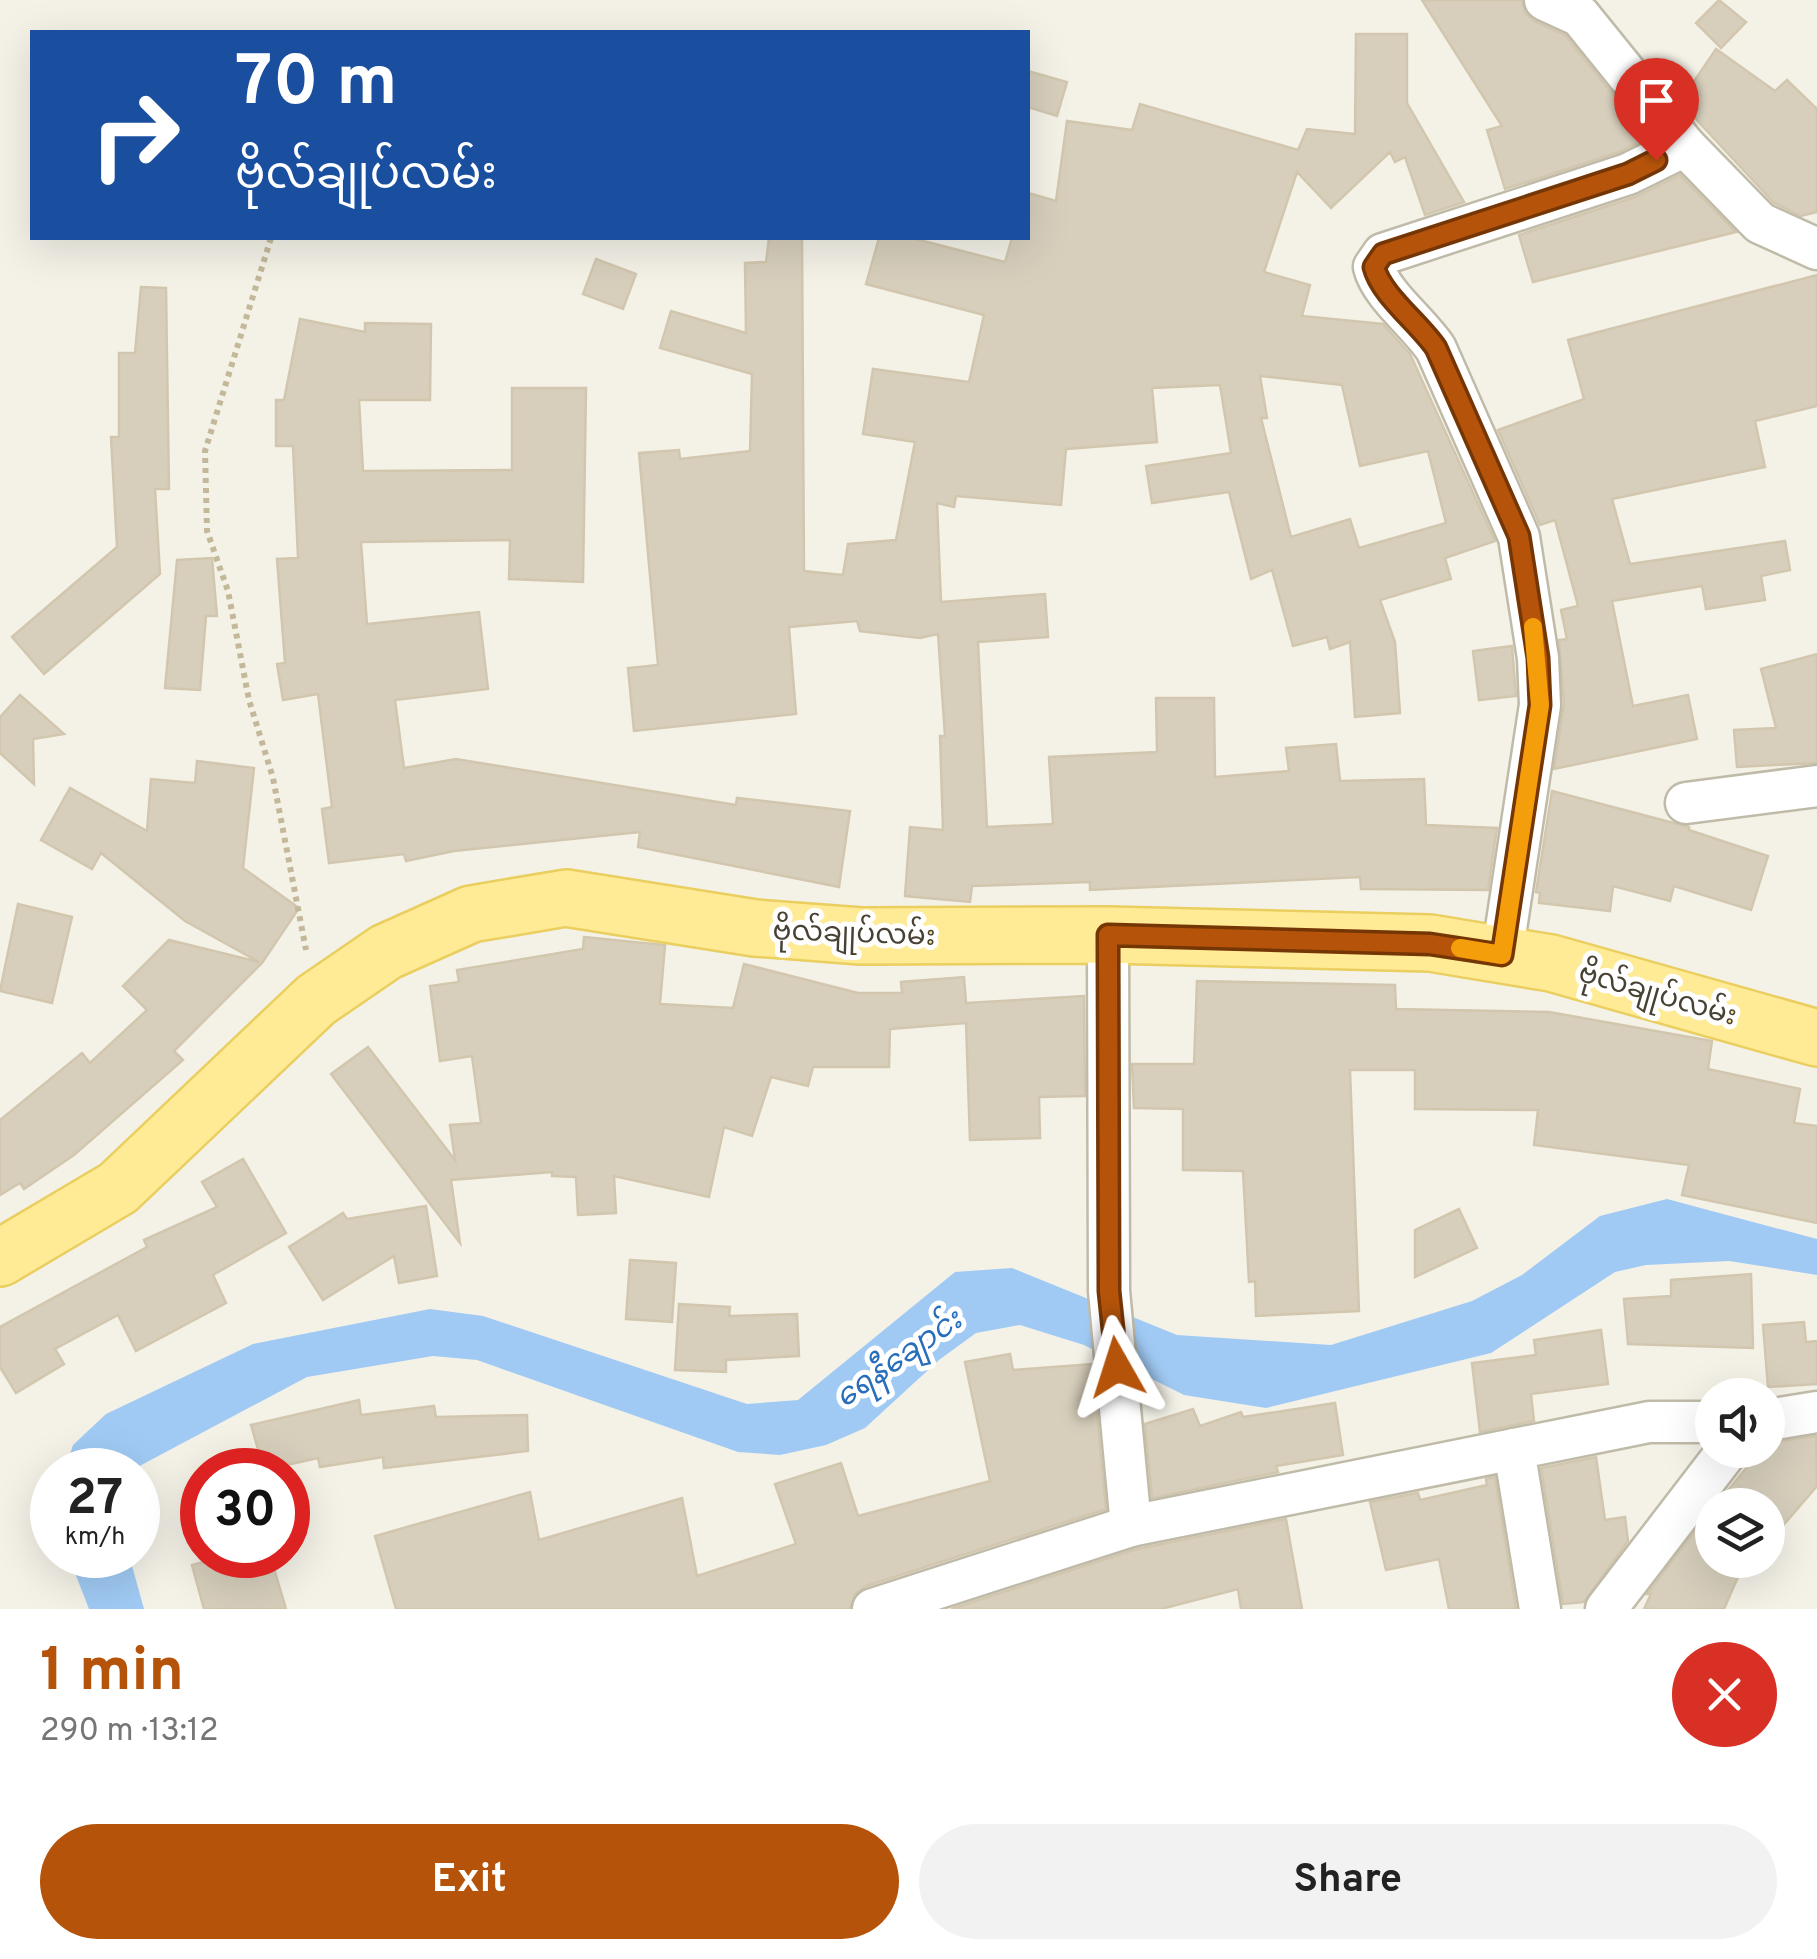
<!DOCTYPE html>
<meta charset="utf-8">
<style>
body{margin:0;font-family:Overpass,"Noto Sans Myanmar",sans-serif;background:#f2f2f2;color:#222;height:100vh;display:flex;flex-direction:column;font-size:38px;white-space:nowrap}
*{box-sizing:border-box;margin:0}
p{font-size:32px;color:#767676}
.icon{flex:none;width:55px;height:55px;fill:none;stroke:currentColor;stroke-width:2;stroke-linecap:round;stroke-linejoin:round}
.map{position:relative;height:1609px;overflow:hidden}
.panel{display:flex;flex-direction:column;background:#fff;flex:1}
.panel>*{flex:none}
.top-card{position:absolute;left:30px;top:30px;width:1000px;height:210px;border-radius:0px;box-shadow:0 10px 40px #0002;background:#1a4fa0;color:#fff;overflow:hidden}
.fabs{position:absolute;left:1695px;top:1378px;display:grid;gap:20px}
.fabs a{display:grid;place-items:center;width:90px;height:90px;border-radius:50%;background:#fff;box-shadow:0 10px 40px #0002;font-size:50px}
.speed{position:absolute;left:30px;top:1448px;display:flex;gap:20px;font-size:50px;font-weight:700;text-align:center}
.speed>*{display:grid;place-content:center;width:130px;height:130px;border-radius:50%;background:#fff;box-shadow:0 10px 40px #0002;line-height:1}
.speed small{font-size:25px;font-weight:400}
.speed .limit{border:15px solid #d22;background:#fff;color:#111}
.pin{position:absolute;display:grid;place-items:center;width:85px;height:85px;color:#fff;margin:-102px -42px;border-radius:50% 50% 50% 0;rotate:-45deg;box-shadow:0 0 10px #0007}
.pin .icon{rotate:45deg}
.me{position:absolute;width:110px;margin:-55px;rotate:354deg;stroke-linejoin:round;filter:drop-shadow(0 0 8px #0008)}
.turn{display:flex;align-items:center;gap:35px;height:210px;padding:0 40px;font-size:45px}
.turn .icon{width:130px;height:130px;stroke-width:2.5}
.turn b{display:block;font-size:70px;line-height:85px}
.round{display:grid;place-items:center;flex:none;width:105px;height:105px;border-radius:52px;background:#f2f2f2}
.head{display:flex;align-items:center;justify-content:space-between;height:170px;padding:0 40px}
h1{font-size:60px;font-weight:700;line-height:75px;color:#b45309}
.button{display:flex;gap:20px;margin-top:auto;padding:20px 40px}
.button a{flex:1;height:115px;border-radius:60px;background:#b45309;color:#fff;font-size:40px;font-weight:700;line-height:115px;text-align:center}
.button a+a{background:#f2f2f2;color:#222}
.map>svg:first-child{display:block}
.water{fill:#a0caf4}
.building{fill:#d7cfbc;stroke:#d2c7ae;stroke-width:2.5;fill-rule:evenodd}
.lines{fill:none;stroke-linecap:round;stroke-linejoin:round}
.street-casing{stroke:#c0bba9;stroke-width:45}
.primary-casing{stroke:#eace5f;stroke-width:60}
.path{stroke:#c3b899;stroke-width:6;stroke-dasharray:5 5;stroke-linecap:butt}
.street{stroke:#fff;stroke-width:40}
.primary{stroke:#ffeb95;stroke-width:55}
.route-casing{stroke:#753606;stroke-width:25}
.route{stroke:#b45309;stroke-width:18}
.slow{stroke:#f59e0b;stroke-width:18}
.labels{text-anchor:middle;stroke-width:10;stroke-linejoin:round;paint-order:stroke}
.street-label{font-size:28px;fill:#484235;stroke:#fff}
.water-label{font-size:30px;font-style:italic;fill:#286eba;stroke:#fff}
</style>
<div class="map">
<svg width="1817" height="1609" viewBox="0 0 1817 1609">
<rect width="100%" height="100%" fill="#f4f2e7"/>
<g class="water">
<path d="M 1667,1199 L 1817,1239 L 1817,1275 L 1729,1261 L 1646,1265 L 1615,1272 L 1491,1353 L 1266,1408 L 1184,1395 L 1084,1345 L 1020,1325 L 976,1333 L 939,1360 L 865,1428 L 826,1445 L 780,1455 L 738,1452 L 477,1360 L 433,1356 L 307,1377 L 132,1470 L 65,1470 L 73,1445 L 106,1414 L 253,1344 L 430,1309 L 483,1316 L 747,1404 L 798,1400 L 955,1272 L 1012,1268 L 1177,1335 L 1331,1345 L 1472,1301 L 1522,1275 L 1600,1216 Z"/>
<path d="M 68,1555 L 129,1555 L 144,1609 L 89,1609 Z"/>
</g>
<g class="building">
<path d="M 1422,0 L 1522,0 L 1525,13 L 1534,21 L 1565,35 L 1648,138 L 1619,152 L 1505,189 L 1487,130 L 1502,126 Z"/>
<path d="M 1719,0 L 1746,22 L 1721,48 L 1696,23 Z"/>
<path d="M 1356,34 L 1407,34 L 1407,103 L 1464,202 L 1425,215 L 1405,157 L 1395,162 L 1390,152 L 1331,208 L 1297,172 L 1264,272 L 1310,285 L 1302,316 L 1383,324 L 1410,354 L 1495,541 L 1445,558 L 1451,579 L 1380,600 L 1395,642 L 1400,713 L 1355,717 L 1350,642 L 1330,649 L 1327,637 L 1293,646 L 1272,570 L 1251,579 L 1229,492 L 1152,503 L 1146,466 L 1231,453 L 1220,385 L 1152,388 L 1157,442 L 1066,449 L 1061,505 L 956,496 L 954,507 L 937,503 L 941,602 L 1045,594 L 1048,637 L 978,642 L 987,827 L 1053,824 L 1049,757 L 1157,752 L 1156,698 L 1214,698 L 1215,777 L 1289,771 L 1286,748 L 1336,744 L 1340,781 L 1424,779 L 1426,825 L 1497,828 L 1488,890 L 1361,889 L 1360,877 L 1090,890 L 1090,882 L 972,886 L 970,902 L 905,896 L 910,827 L 943,830 L 940,736 L 945,736 L 938,634 L 920,638 L 860,631 L 857,621 L 789,627 L 796,714 L 634,731 L 628,668 L 658,665 L 639,453 L 679,450 L 680,459 L 750,451 L 752,374 L 660,348 L 671,311 L 746,333 L 745,263 L 766,262 L 769,238 L 802,238 L 804,571 L 843,575 L 848,544 L 896,540 L 915,442 L 863,434 L 873,369 L 969,382 L 984,315 L 866,284 L 879,238 L 912,238 L 1005,262 L 1012,238 L 1028,238 L 1028,193 L 1056,201 L 1067,121 L 1132,130 L 1140,104 L 1298,150 L 1307,129 L 1355,134 ZM 1260,376 L 1342,385 L 1360,466 L 1428,451 L 1446,523 L 1359,548 L 1350,519 L 1291,537 L 1261,418 L 1267,418 Z"/>
<path d="M 1716,49 L 1775,91 L 1787,80 L 1817,109 L 1817,212 L 1801,216 L 1774,203 L 1680,102 Z"/>
<path d="M 1028,71 L 1067,82 L 1057,116 L 1028,107 Z"/>
<path d="M 1680,175 L 1736,232 L 1533,282 L 1519,235 L 1635,197 Z"/>
<path d="M 596,259 L 636,274 L 623,309 L 583,294 Z"/>
<path d="M 1817,275 L 1817,406 L 1755,421 L 1765,467 L 1612,499 L 1630,564 L 1785,541 L 1790,570 L 1761,576 L 1765,600 L 1706,609 L 1702,586 L 1612,601 L 1633,706 L 1688,695 L 1697,739 L 1554,769 L 1564,704 L 1559,640 L 1567,639 L 1561,610 L 1578,606 L 1555,520 L 1540,525 L 1498,430 L 1584,399 L 1568,340 Z"/>
<path d="M 141,287 L 166,288 L 169,489 L 155,489 L 160,574 L 44,674 L 12,637 L 117,547 L 111,437 L 119,437 L 119,353 L 135,353 Z"/>
<path d="M 300,319 L 365,332 L 365,323 L 431,324 L 430,400 L 359,400 L 363,471 L 512,470 L 512,388 L 586,388 L 583,582 L 509,579 L 510,540 L 361,542 L 367,624 L 479,612 L 488,689 L 395,700 L 404,768 L 456,759 L 736,805 L 737,798 L 850,811 L 839,887 L 638,847 L 640,832 L 454,851 L 406,861 L 404,854 L 329,863 L 322,809 L 332,807 L 318,694 L 283,700 L 277,664 L 285,663 L 277,559 L 298,558 L 293,446 L 276,446 L 276,400 L 284,400 Z"/>
<path d="M 212,558 L 217,616 L 206,616 L 200,690 L 165,688 L 177,560 Z"/>
<path d="M 1512,646 L 1516,696 L 1479,700 L 1473,651 Z"/>
<path d="M 1817,654 L 1817,763 L 1737,767 L 1734,730 L 1776,728 L 1761,669 Z"/>
<path d="M 20,695 L 64,734 L 33,739 L 34,784 L 0,753 L 0,717 Z"/>
<path d="M 197,761 L 254,768 L 243,868 L 299,908 L 262,963 L 174,1051 L 183,1060 L 74,1155 L 24,1189 L 20,1183 L 0,1195 L 0,1120 L 82,1053 L 90,1063 L 147,1010 L 123,986 L 169,940 L 259,962 L 185,921 L 101,853 L 92,869 L 41,840 L 70,788 L 147,831 L 151,779 L 195,783 Z"/>
<path d="M 1552,791 L 1689,827 L 1689,830 L 1768,856 L 1751,910 L 1674,886 L 1670,901 L 1613,886 L 1610,911 L 1539,903 L 1540,893 L 1536,892 Z"/>
<path d="M 18,904 L 72,917 L 52,1003 L 0,991 Z"/>
<path d="M 584,937 L 665,945 L 660,1004 L 733,1008 L 744,964 L 858,993 L 902,993 L 901,982 L 964,977 L 966,1003 L 1084,996 L 1085,1096 L 1039,1097 L 1040,1138 L 970,1140 L 966,1023 L 890,1029 L 889,1067 L 813,1067 L 808,1086 L 771,1077 L 752,1136 L 724,1127 L 709,1197 L 614,1176 L 616,1213 L 578,1215 L 576,1177 L 552,1176 L 552,1172 L 451,1180 L 460,1243 L 331,1074 L 368,1047 L 455,1160 L 450,1125 L 481,1123 L 472,1056 L 440,1061 L 430,986 L 459,982 L 457,970 L 583,949 Z"/>
<path d="M 1197,981 L 1395,985 L 1396,1009 L 1549,1012 L 1712,1041 L 1708,1069 L 1800,1089 L 1794,1123 L 1817,1126 L 1817,1223 L 1682,1195 L 1689,1165 L 1534,1145 L 1538,1110 L 1415,1109 L 1415,1070 L 1350,1070 L 1359,1311 L 1256,1316 L 1255,1281 L 1249,1282 L 1243,1171 L 1183,1170 L 1183,1109 L 1134,1108 L 1132,1064 L 1194,1064 Z"/>
<path d="M 243,1159 L 286,1233 L 213,1275 L 226,1303 L 136,1351 L 118,1315 L 55,1349 L 64,1364 L 16,1393 L 0,1367 L 0,1327 L 147,1247 L 144,1240 L 217,1207 L 202,1182 Z"/>
<path d="M 426,1206 L 437,1276 L 399,1283 L 394,1256 L 323,1300 L 289,1247 L 343,1213 L 347,1219 Z"/>
<path d="M 1459,1209 L 1477,1248 L 1415,1277 L 1415,1230 Z"/>
<path d="M 630,1260 L 676,1263 L 672,1322 L 626,1319 Z"/>
<path d="M 1751,1274 L 1753,1348 L 1628,1344 L 1624,1299 L 1671,1296 L 1671,1280 Z"/>
<path d="M 679,1304 L 730,1307 L 729,1316 L 797,1314 L 799,1356 L 726,1360 L 726,1372 L 675,1370 Z"/>
<path d="M 1804,1322 L 1806,1342 L 1817,1341 L 1817,1384 L 1768,1387 L 1763,1325 Z"/>
<path d="M 1601,1330 L 1608,1384 L 1531,1394 L 1534,1421 L 1480,1432 L 1472,1363 L 1536,1355 L 1534,1340 Z"/>
<path d="M 1010,1354 L 1013,1370 L 1092,1364 L 1106,1509 L 866,1586 L 855,1594 L 850,1609 L 396,1609 L 375,1536 L 530,1492 L 539,1540 L 682,1498 L 697,1576 L 796,1544 L 775,1484 L 841,1463 L 858,1516 L 990,1481 L 965,1362 Z"/>
<path d="M 359,1400 L 361,1415 L 434,1406 L 436,1417 L 527,1415 L 528,1451 L 384,1468 L 383,1457 L 320,1467 L 318,1458 L 264,1470 L 251,1425 Z"/>
<path d="M 1335,1403 L 1343,1455 L 1276,1466 L 1278,1472 L 1152,1498 L 1145,1424 L 1193,1409 L 1200,1426 L 1241,1412 L 1243,1417 Z"/>
<path d="M 1816,1436 L 1817,1486 L 1768,1543 L 1768,1505 L 1716,1505 L 1761,1450 L 1768,1450 L 1768,1443 Z"/>
<path d="M 1596,1457 L 1605,1520 L 1625,1517 L 1628,1541 L 1584,1602 L 1563,1604 L 1541,1468 Z"/>
<path d="M 1495,1477 L 1516,1609 L 1449,1609 L 1439,1559 L 1386,1570 L 1370,1502 L 1418,1493 L 1420,1500 L 1487,1485 L 1486,1479 Z"/>
<path d="M 1712,1509 L 1712,1560 L 1753,1560 L 1738,1577 L 1724,1609 L 1644,1609 L 1651,1594 L 1647,1594 Z"/>
<path d="M 1286,1519 L 1302,1609 L 1241,1609 L 1238,1589 L 1161,1609 L 951,1609 L 1137,1549 Z"/>
<path d="M 227,1555 L 270,1555 L 286,1609 L 204,1609 L 192,1565 Z"/>
</g>
<g class="lines">
<g class="street-casing">
<g id="street">
<path d="M 1545,0 L 1580,16 L 1685,146 L 1760,223 L 1817,249"/>
<path d="M 1686,803 L 1817,786"/>
<path d="M 1108,935 L 1109,1291 L 1131,1526"/>
<path d="M 1502,955 L 1540,705 L 1538,658 L 1519,537 L 1436,349 C 1419,323 1381,295 1374,267 L 1383,254 L 1628,174 L 1685,146"/>
<path d="M 1768,1420 L 1817,1412"/>
<path d="M 1514,1449 L 1540,1609"/>
<path d="M 873,1609 L 1131,1526 L 1649,1422 L 1712,1422"/>
<path d="M 1606,1609 L 1728,1450"/>
</g>
</g>
<g class="primary-casing">
<path id="primary" d="M 0,1258 L 118,1188 L 316,1000 L 386,952 L 471,914 L 566,898 L 755,928 L 861,936 L 1108,935 L 1430,943 L 1551,963 L 1817,1038"/>
</g>
<path class="path" d="M 271,238 L 205,451 L 207,531 L 228,591 L 249,700 L 273,778 L 306,950"/>
<use href="#street" class="street"/>
<use href="#primary" class="primary"/>
</g>
<g class="lines">
<g class="route-casing">
<path id="route" d="M 1117,1367 L 1109,1291 L 1108,935 L 1430,944 L 1502,955 L 1540,705 L 1538,658 L 1519,536 L 1436,348 C 1419,323 1381,295 1374,267 L 1383,254 L 1628,174 L 1656,160"/>
</g>
<use href="#route" class="route"/>
<path class="slow" d="M 1460,948 L 1502,955 L 1540,705 L 1533,627"/>
</g>
<g class="labels">
<g class="street-label">
<text transform="translate(854 932) rotate(2)" y="10">ဗိုလ်‌ချုပ်‌လမ်း</text>
<text transform="translate(1658 993) rotate(16)" y="10">ဗိုလ်‌ချုပ်‌လမ်း</text>
</g>
<g class="water-label">
<text transform="translate(898 1358) rotate(-35)" y="10">ရေနီချောင်း</text>
</g>
</g>
</svg>
<div class="fabs">
<a><svg class="icon" aria-label="sound" viewBox="0 0 24 24"><path d="M4 9h4l5-4v14l-5-4H4zM17 9q2 3 0 6"/></svg></a>
<a><svg class="icon" aria-label="layers" viewBox="0 0 24 24"><path d="M12 4l9 5-9 5-9-5zM3 14l9 5 9-5"/></svg></a>
</div>
<div class="speed"><div>27<small>km/h</small></div><div class="limit">30</div></div>
<div class="pin" style="left:1656px;top:160px;background:#d93025"><svg class="icon" aria-label="arrive" viewBox="0 0 24 24"><path d="M6 21V4h12l-3 4 3 4H6"/></svg></div>
<svg class="me" style="left:1117px;top:1367px" viewBox="-20 -20 40 40"><path d="M0-17L14 15 0 8-14 15z" fill="#b45309" stroke="#fff" stroke-width="4"/></svg>
<div class="top-card">
<div class="turn"><svg class="icon" aria-label="right" viewBox="0 0 24 24"><path d="M7 20v-9h11M14 6l5 5-5 5"/></svg><div><b>70 m</b>ဗိုလ်‌ချုပ်‌လမ်း</div></div>
</div>
</div>
<section class="panel">
<div class="head"><div><h1>1 min</h1><p>290 m · 13:12</p></div><a class="round" style="background:#d93025;color:#fff"><svg class="icon" aria-label="close" viewBox="0 0 24 24"><path d="M6 6l12 12M18 6L6 18"/></svg></a></div>
<div class="button"><a>Exit</a><a>Share</a></div>
</section>
